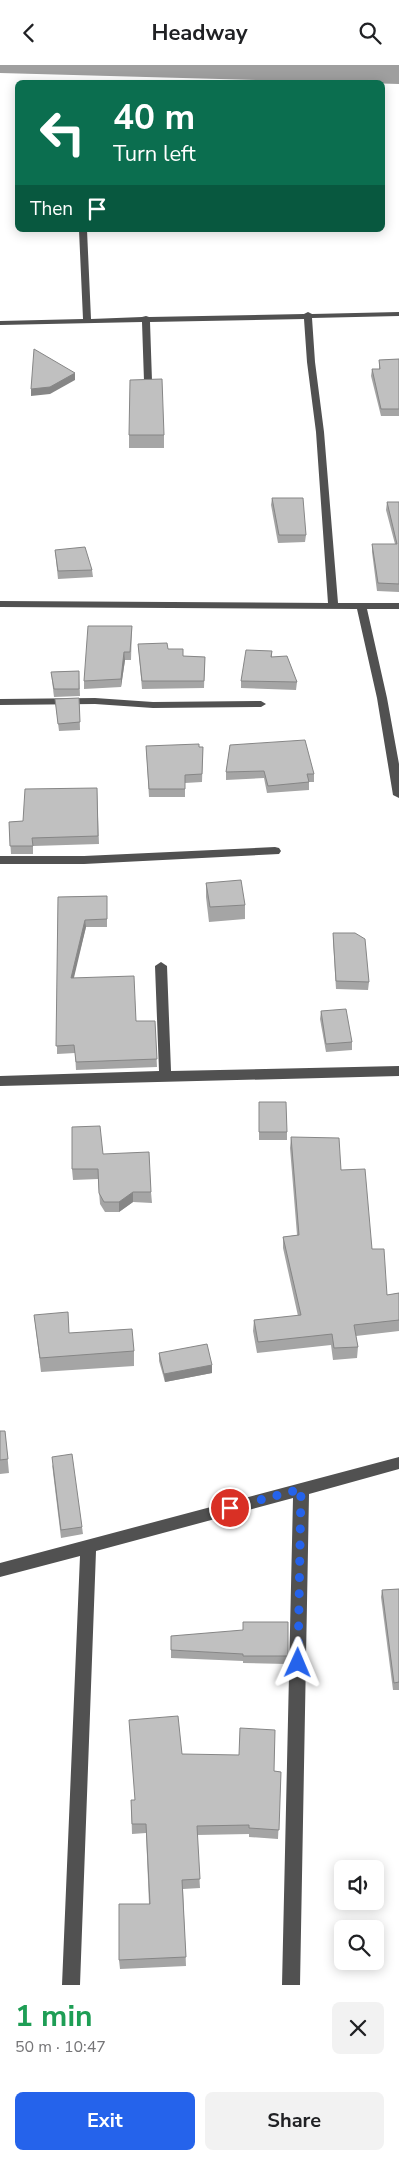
<!DOCTYPE html>
<meta charset="utf-8">
<style>
body{margin:0;font-family:"Nunito Sans",sans-serif;background:#f2f2f2;color:#202124;height:100vh;display:flex;flex-direction:column;font-size:19px;white-space:nowrap}
*{box-sizing:border-box;margin:0}
p{font-size:16px;color:#757577}
.icon{flex:none;width:28px;height:28px;fill:none;stroke:currentColor;stroke-width:2;stroke-linecap:round;stroke-linejoin:round}
.map{position:relative;height:1920px;overflow:hidden}
.sheet{display:flex;flex-direction:column;background:#fff;flex:1}
.sheet>*{flex:none}
.banner{position:absolute;left:15px;top:15px;width:370px;height:152px;border-radius:8px;box-shadow:0 2px 12px #0003;background:#0b6e4f;color:#fff;overflow:hidden}
.fabs{position:absolute;left:334px;top:1795px;display:grid;gap:10px}
.fabs a{display:grid;place-items:center;width:50px;height:50px;border-radius:8px;background:#fff;box-shadow:0 2px 12px #0003;font-size:25px}
.pin{position:absolute;display:grid;place-items:center;width:42px;height:42px;color:#fff;margin:-21px;border:2px solid #fff;border-radius:50%;box-shadow:0 1px 5px #0007}
.me{position:absolute;width:55px;margin:-28px;rotate:1deg;stroke-linejoin:round;filter:drop-shadow(0 0 4px #0008)}
.turn{display:flex;align-items:center;gap:18px;height:105px;padding:0 15px;font-size:22px}
.turn .icon{width:65px;height:65px;stroke-width:2.5}
.turn b{display:block;font-size:35px;line-height:42px}
.then{display:flex;align-items:center;height:48px;padding:0 15px;background:#0003;gap:10px;font-size:19px}
.round{display:grid;place-items:center;flex:none;width:52px;height:52px;border-radius:8px;background:#f2f2f2}
.summary{display:flex;align-items:center;justify-content:space-between;height:85px;padding:0 15px}
h1{font-size:30px;font-weight:700;line-height:38px;color:#1e9e55}
.cta{display:flex;gap:10px;margin-top:auto;padding:10px 15px}
.cta a{flex:1;height:58px;border-radius:8px;background:#2563eb;color:#fff;font-size:20px;font-weight:700;line-height:58px;text-align:center}
.cta a+a{background:#f2f2f2;color:#202124}
header{display:flex;justify-content:space-between;align-items:center;height:65px;padding:0 15px;background:#fff;font-size:22px;font-weight:700}
.map>svg:first-child{display:block}
.water{fill:#9f9f9f}
.lines{fill:none;stroke-linecap:round;stroke-linejoin:round}
.minor{fill:#515151;fill-rule:evenodd}
.wall{fill:#a5a5a5}
.shaded-wall{fill:#868686}
.building{fill:#c0c0c0;stroke:#868686}
.route{stroke:#2563eb;stroke-width:9;stroke-dasharray:0 16.2}
</style>
<header><svg class="icon" aria-label="back" viewBox="0 0 24 24"><path d="M15 5l-7 7 7 7"/></svg>Headway<svg class="icon" aria-label="search" viewBox="0 0 24 24"><circle cx="10" cy="10" r="6"/><path d="M15 15l6 6"/></svg></header>
<div class="map">
<svg width="399" height="1920" viewBox="0 0 399 1920">
<rect width="100%" height="100%" fill="#fff"/>
<path class="water" d="M 0,0 L 399,0 L 399,19 L 0,8 Z"/>
<g class="lines">
<g class="minor">
<path d="M 79,165 L 87,165 L 91,254 L 142,252 L 146,251 L 149,252 L 304,249 L 308,247 L 312,249 L 399,247 L 399,251 L 312,253 L 315,297 L 324,367 L 338,538 L 399,538 L 399,544 L 367,544 L 387,633 L 399,699 L 399,733 L 393,730 L 377,633 L 357,544 L 0,542 L 0,536 L 328,538 L 316,367 L 307,297 L 304,254 L 150,257 L 152,316 L 148,319 L 144,316 L 142,257 L 0,260 L 0,256 L 83,254 Z"/>
<path d="M 95,633 L 153,637 L 261,636 L 266,639 L 261,642 L 153,643 L 95,639 L 0,640 L 0,634 Z"/>
<path d="M 275,782 L 279,783 L 281,786 L 279,789 L 84,799 L 0,799 L 0,791 L 84,791 Z"/>
<path d="M 161,897 L 167,901 L 171,1006 L 399,1001 L 399,1011 L 0,1021 L 0,1011 L 159,1006 L 155,901 Z"/>
<path d="M 399,1392 L 399,1404 L 309,1429 L 300,1920 L 282,1920 L 293,1433 L 96,1486 L 80,1920 L 62,1920 L 80,1491 L 0,1512 L 0,1498 Z"/>
</g>
</g>
<g class="wall">
<path d="M 399,294 L 399,351 L 381,351 L 371,311 L 372,304 L 379,304 L 379,295 Z"/>
<rect x="129" y="370" width="35" height="13"/>
<path d="M 272,433 L 306,470 L 305,477 L 278,478 L 271,440 Z"/>
<path d="M 387,437 L 399,437 L 399,527 L 377,526 L 372,487 L 372,479 L 395,479 L 386,445 Z"/>
<path d="M 55,485 L 92,505 L 93,512 L 58,514 Z"/>
<path d="M 132,561 L 131,595 L 125,595 L 121,622 L 84,624 L 84,616 Z"/>
<path d="M 138,579 L 168,584 L 183,591 L 205,592 L 204,623 L 142,624 Z"/>
<path d="M 272,586 L 272,592 L 297,617 L 296,625 L 241,623 L 241,616 Z"/>
<path d="M 79,606 L 80,631 L 54,632 L 51,607 Z"/>
<path d="M 79,633 L 80,665 L 59,666 L 55,634 Z"/>
<path d="M 230,680 L 314,709 L 314,717 L 309,717 L 309,725 L 267,728 L 264,713 L 226,715 L 226,707 Z"/>
<path d="M 146,681 L 203,682 L 202,717 L 185,718 L 185,732 L 149,732 Z"/>
<path d="M 97,723 L 99,779 L 33,781 L 33,789 L 11,789 L 9,757 L 23,756 Z"/>
<path d="M 206,818 L 245,840 L 245,854 L 209,857 L 206,832 Z"/>
<path d="M 107,831 L 107,862 L 86,862 L 73,913 L 136,956 L 155,956 L 157,1002 L 76,1005 L 75,988 L 57,989 L 58,832 Z"/>
<path d="M 333,868 L 369,917 L 368,925 L 336,924 L 333,875 Z"/>
<path d="M 321,946 L 352,977 L 352,985 L 326,987 L 320,954 Z"/>
<path d="M 259,1045 L 287,1067 L 287,1075 L 259,1075 Z"/>
<path d="M 291,1072 L 341,1105 L 372,1184 L 387,1230 L 399,1228 L 399,1266 L 356,1271 L 358,1282 L 357,1293 L 333,1295 L 331,1280 L 257,1288 L 253,1266 L 254,1255 L 298,1251 L 283,1183 L 283,1172 L 297,1170 L 290,1083 Z"/>
<path d="M 103,1089 L 151,1127 L 152,1138 L 133,1137 L 119,1147 L 105,1147 L 100,1139 L 98,1114 L 73,1115 L 72,1104 Z"/>
<path d="M 34,1250 L 69,1268 L 134,1286 L 134,1301 L 41,1307 Z"/>
<path d="M 159,1288 L 212,1300 L 212,1308 L 165,1317 L 159,1296 Z"/>
<path d="M 0,1366 L 5,1366 L 9,1408 L 0,1409 Z"/>
<path d="M 52,1399 L 82,1462 L 83,1469 L 61,1473 Z"/>
<path d="M 399,1524 L 399,1625 L 393,1625 L 381,1532 L 382,1525 Z"/>
<path d="M 171,1585 L 288,1591 L 287,1599 L 243,1598 L 243,1596 L 171,1593 Z"/>
<path d="M 182,1689 L 274,1706 L 281,1707 L 278,1774 L 249,1772 L 249,1769 L 197,1770 L 200,1823 L 183,1824 L 186,1901 L 120,1904 L 119,1895 L 149,1839 L 146,1768 L 132,1769 L 131,1735 L 135,1735 Z"/>
</g>
<g class="shaded-wall">
<path d="M 75,308 L 75,315 L 50,329 L 31,331 L 31,324 Z"/>
<path d="M 124,587 L 125,595 L 121,622 L 121,614 Z"/>
<path d="M 85,855 L 86,862 L 72,921 L 71,913 Z"/>
<path d="M 133,1127 L 133,1137 L 119,1147 L 119,1137 Z"/>
<path d="M 212,1300 L 212,1308 L 165,1317 L 164,1309 Z"/>
</g>
<g class="building">
<path d="M 34,284 L 75,308 L 50,322 L 31,324 Z"/>
<path d="M 399,294 L 399,344 L 381,344 L 372,304 L 380,304 L 379,295 Z"/>
<path d="M 162,314 L 164,370 L 129,370 L 130,315 Z"/>
<path d="M 272,433 L 303,433 L 306,470 L 279,470 Z"/>
<path d="M 387,437 L 399,437 L 399,519 L 378,518 L 372,479 L 397,479 Z"/>
<path d="M 85,482 L 92,505 L 58,506 L 55,485 Z"/>
<path d="M 88,561 L 132,561 L 130,587 L 124,587 L 121,614 L 84,616 Z"/>
<path d="M 167,578 L 168,584 L 183,584 L 183,591 L 205,592 L 204,616 L 142,616 L 138,579 Z"/>
<path d="M 246,585 L 272,586 L 271,592 L 287,591 L 297,617 L 241,616 Z"/>
<path d="M 79,606 L 79,624 L 54,624 L 51,607 Z"/>
<path d="M 79,633 L 80,657 L 58,659 L 55,634 Z"/>
<path d="M 305,675 L 314,709 L 307,709 L 309,717 L 268,721 L 264,706 L 226,707 L 230,680 Z"/>
<path d="M 199,679 L 199,682 L 203,682 L 202,709 L 185,710 L 185,724 L 149,724 L 146,681 Z"/>
<path d="M 97,723 L 98,771 L 32,773 L 33,781 L 10,781 L 9,757 L 23,756 L 25,724 Z"/>
<path d="M 241,815 L 245,840 L 210,842 L 206,818 Z"/>
<path d="M 107,831 L 107,854 L 85,855 L 71,913 L 134,911 L 136,956 L 155,956 L 157,994 L 76,997 L 74,980 L 56,981 L 58,832 Z"/>
<path d="M 333,868 L 355,868 L 365,874 L 369,917 L 336,916 Z"/>
<path d="M 346,944 L 352,977 L 326,979 L 321,946 Z"/>
<path d="M 259,1037 L 286,1037 L 287,1067 L 259,1067 Z"/>
<path d="M 100,1061 L 103,1089 L 149,1087 L 151,1127 L 133,1127 L 119,1137 L 104,1137 L 99,1128 L 98,1104 L 72,1104 L 72,1062 Z"/>
<path d="M 291,1072 L 339,1073 L 341,1105 L 365,1104 L 372,1184 L 384,1184 L 387,1230 L 399,1228 L 399,1255 L 354,1260 L 358,1282 L 334,1283 L 332,1269 L 258,1277 L 254,1255 L 301,1250 L 283,1172 L 299,1170 Z"/>
<path d="M 68,1247 L 69,1268 L 132,1264 L 134,1286 L 40,1293 L 34,1250 Z"/>
<path d="M 207,1279 L 212,1300 L 164,1309 L 159,1288 Z"/>
<path d="M 0,1366 L 5,1366 L 8,1394 L 0,1395 Z"/>
<path d="M 72,1389 L 82,1462 L 61,1465 L 52,1392 Z"/>
<path d="M 399,1524 L 399,1617 L 394,1618 L 382,1525 Z"/>
<path d="M 243,1557 L 288,1557 L 288,1591 L 243,1591 L 243,1589 L 171,1585 L 171,1571 L 243,1565 Z"/>
<path d="M 178,1651 L 182,1689 L 239,1690 L 240,1663 L 275,1665 L 274,1706 L 281,1707 L 279,1765 L 249,1763 L 249,1760 L 197,1761 L 200,1814 L 182,1815 L 186,1892 L 119,1895 L 119,1839 L 150,1839 L 146,1759 L 132,1759 L 131,1735 L 135,1735 L 129,1655 Z"/>
</g>
<g class="lines">
<path class="route" d="M 230,1443 L 301,1424 L 298,1598"/>
</g>
</svg>
<div class="fabs">
<a><svg class="icon" aria-label="sound" viewBox="0 0 24 24"><path d="M4 9h4l5-4v14l-5-4H4zM17 9q2 3 0 6"/></svg></a>
<a><svg class="icon" aria-label="search" viewBox="0 0 24 24"><circle cx="10" cy="10" r="6"/><path d="M15 15l6 6"/></svg></a>
</div>
<div class="pin" style="left:230px;top:1443px;background:#d93025"><svg class="icon" aria-label="arrive" viewBox="0 0 24 24"><path d="M6 21V4h12l-3 4 3 4H6"/></svg></div>
<svg class="me" style="left:298px;top:1598px" viewBox="-20 -20 40 40"><path d="M0-17L14 15 0 8-14 15z" fill="#2563eb" stroke="#fff" stroke-width="4"/></svg>
<div class="banner">
<div class="turn"><svg class="icon" aria-label="left" viewBox="0 0 24 24"><path d="M17 20v-9H6M10 6l-5 5 5 5"/></svg><div><b>40 m</b>Turn left</div></div>
<div class="then">Then<svg class="icon" aria-label="arrive" viewBox="0 0 24 24"><path d="M6 21V4h12l-3 4 3 4H6"/></svg></div>
</div>
</div>
<section class="sheet">
<div class="summary"><div><h1>1 min</h1><p>50 m · 10:47</p></div><a class="round"><svg class="icon" aria-label="close" viewBox="0 0 24 24"><path d="M6 6l12 12M18 6L6 18"/></svg></a></div>
<div class="cta"><a>Exit</a><a>Share</a></div>
</section>
